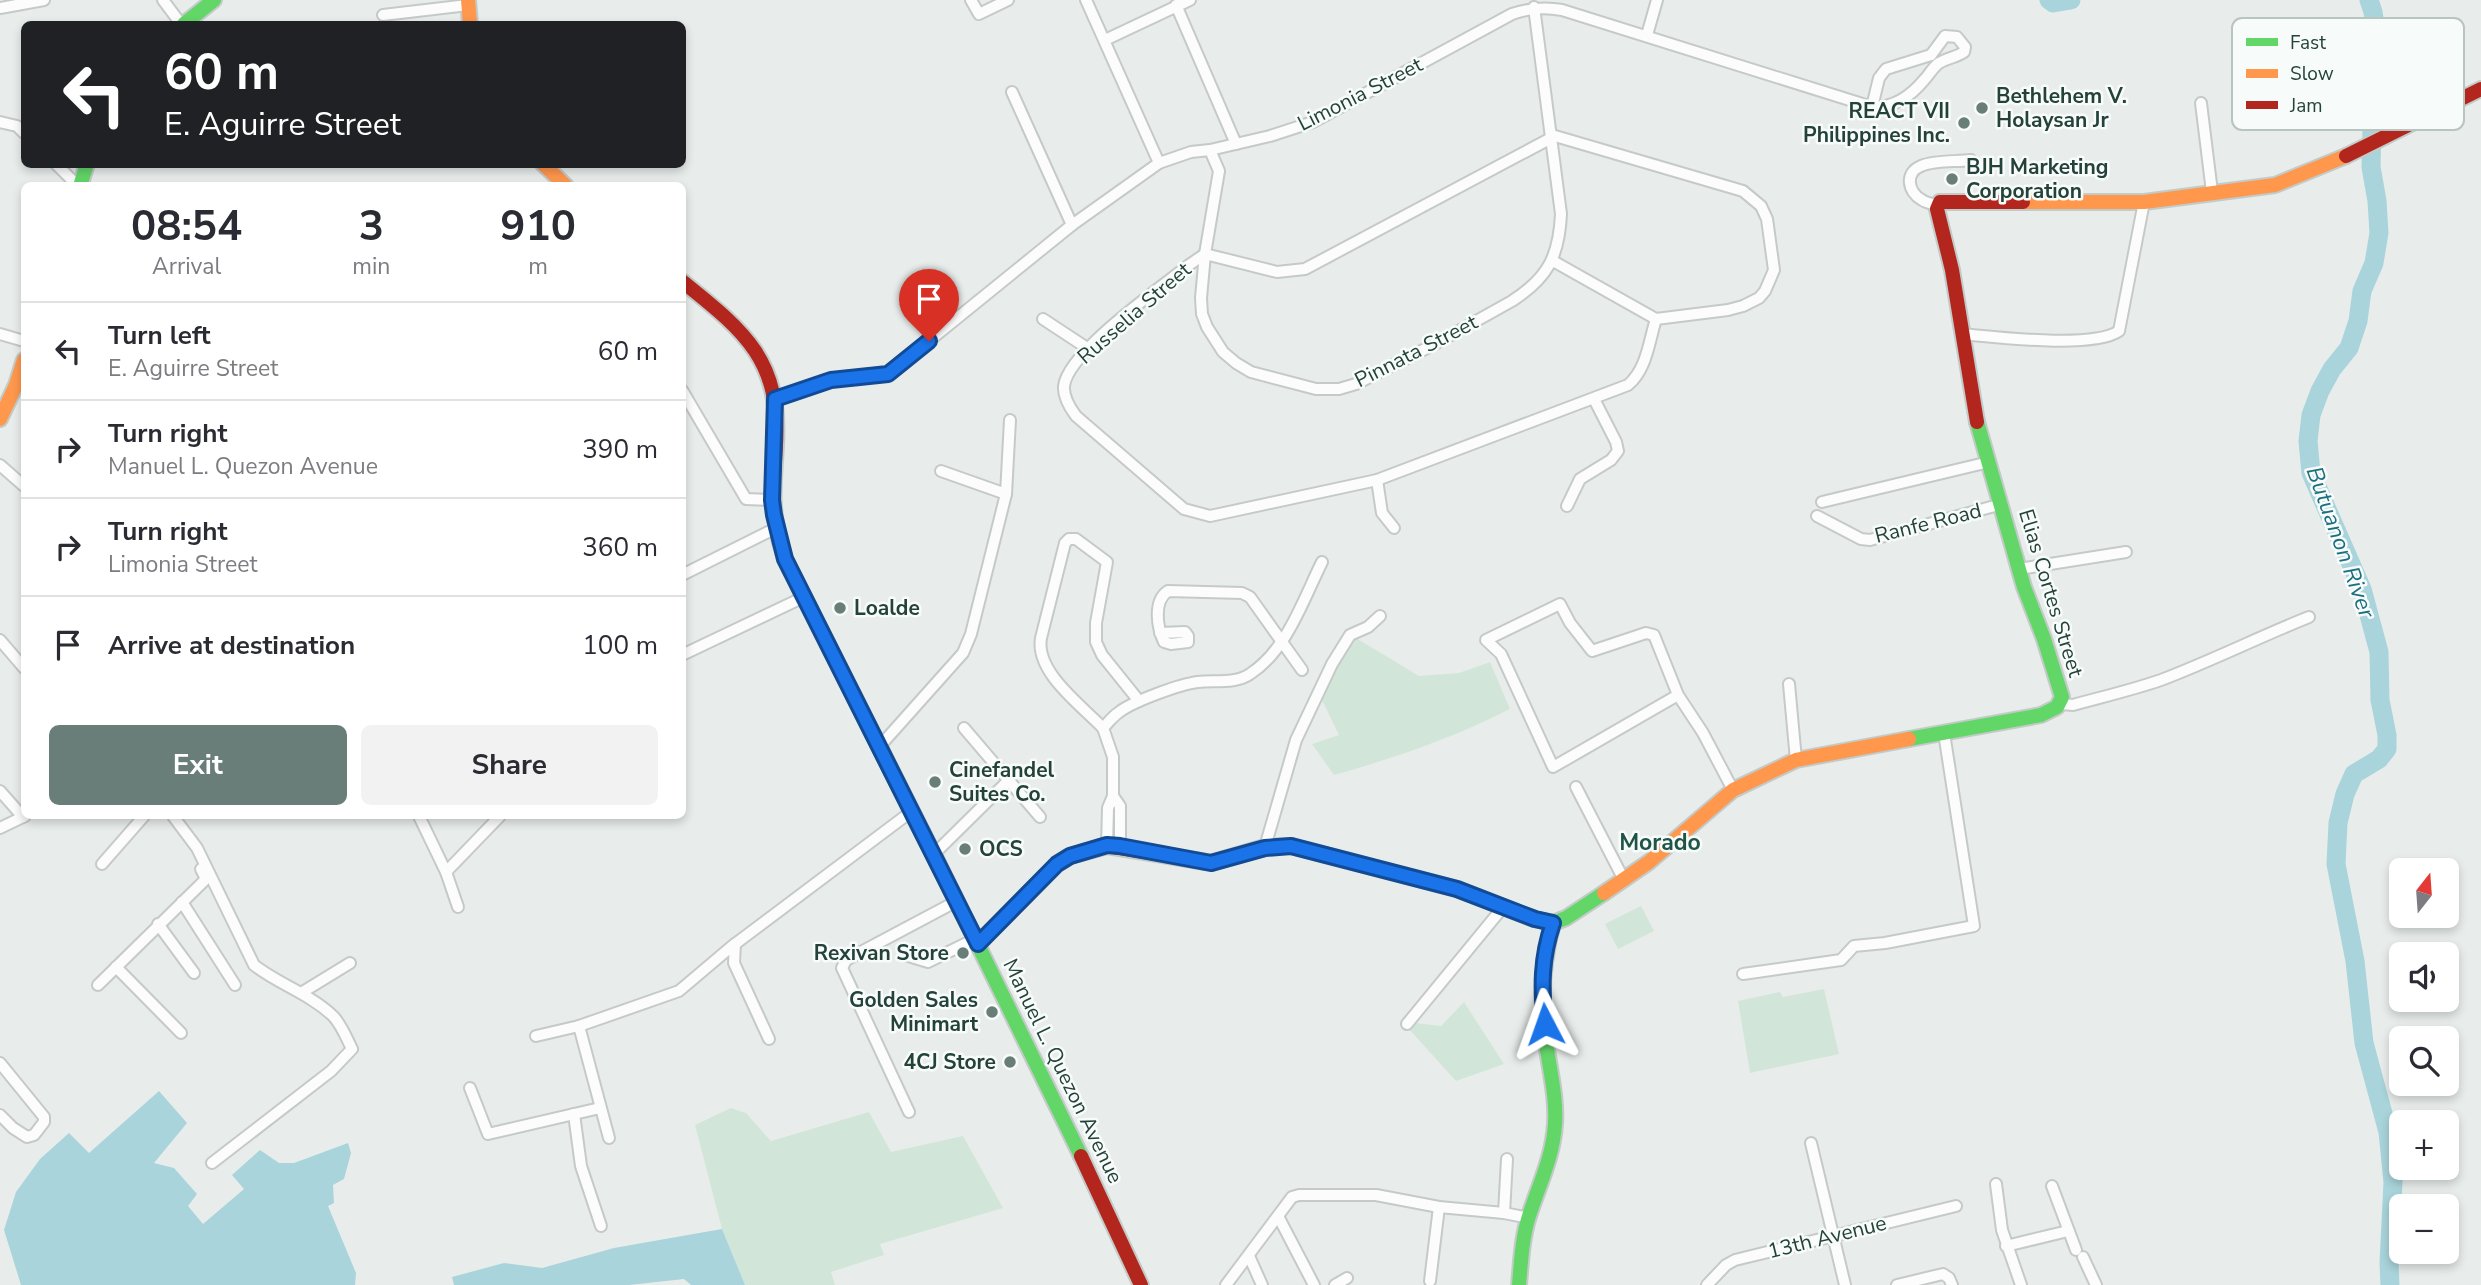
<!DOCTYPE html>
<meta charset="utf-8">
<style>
body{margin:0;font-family:"Nunito Sans",sans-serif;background:#f2f2f3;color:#2b2b33;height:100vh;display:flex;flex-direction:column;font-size:26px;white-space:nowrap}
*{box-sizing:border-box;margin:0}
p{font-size:23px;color:#7c7c81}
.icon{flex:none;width:38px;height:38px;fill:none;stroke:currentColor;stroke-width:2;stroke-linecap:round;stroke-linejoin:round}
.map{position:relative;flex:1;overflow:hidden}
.side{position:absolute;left:21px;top:182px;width:665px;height:637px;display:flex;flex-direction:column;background:#fff;border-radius:10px;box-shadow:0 4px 10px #0003}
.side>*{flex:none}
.banner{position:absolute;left:21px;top:21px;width:665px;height:147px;border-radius:10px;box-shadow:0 4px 10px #0003;background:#202124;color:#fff;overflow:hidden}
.needle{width:46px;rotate:17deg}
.tools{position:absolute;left:2389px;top:858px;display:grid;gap:14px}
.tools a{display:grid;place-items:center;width:70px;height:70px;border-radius:10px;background:#fff;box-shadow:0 4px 10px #0003;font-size:35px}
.pin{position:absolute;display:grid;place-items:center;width:60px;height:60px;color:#fff;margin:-72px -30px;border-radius:50% 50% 50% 0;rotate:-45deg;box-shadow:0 0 7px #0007}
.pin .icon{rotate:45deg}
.me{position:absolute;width:77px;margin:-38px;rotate:356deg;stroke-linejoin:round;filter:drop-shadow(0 0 5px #0008)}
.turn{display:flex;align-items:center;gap:24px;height:147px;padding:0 28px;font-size:32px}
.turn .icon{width:91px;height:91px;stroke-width:2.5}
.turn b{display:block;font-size:49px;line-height:60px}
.eta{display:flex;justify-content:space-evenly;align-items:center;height:119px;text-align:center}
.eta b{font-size:42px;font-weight:700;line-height:49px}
.cta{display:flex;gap:14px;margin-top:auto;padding:14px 28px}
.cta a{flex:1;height:80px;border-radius:10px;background:#697e78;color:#fff;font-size:28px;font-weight:700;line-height:80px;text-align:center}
.cta a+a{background:#f2f2f3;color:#2b2b33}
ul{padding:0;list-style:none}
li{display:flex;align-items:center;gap:21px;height:98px;padding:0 28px;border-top:2px solid #e1e1e2}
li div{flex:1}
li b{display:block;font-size:26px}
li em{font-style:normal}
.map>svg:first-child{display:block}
.green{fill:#d1e6d8}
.water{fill:#a9d4db}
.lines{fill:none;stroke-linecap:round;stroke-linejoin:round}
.river{stroke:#a9d4db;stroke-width:19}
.street-casing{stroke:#c5cac8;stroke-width:14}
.fast-casing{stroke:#c3cbc8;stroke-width:18}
.slow-casing{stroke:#c3cbc8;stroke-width:18}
.jam-casing{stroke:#c3cbc8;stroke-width:18}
.street{stroke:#fcfcfc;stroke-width:10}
.fast{stroke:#63d668;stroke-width:14}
.slow{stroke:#ff974d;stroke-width:14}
.jam{stroke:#b3261e;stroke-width:14}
.route-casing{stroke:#114b97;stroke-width:18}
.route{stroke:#1a73e8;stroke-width:12}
.poi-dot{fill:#697e78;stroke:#f7fbf9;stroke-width:2.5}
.labels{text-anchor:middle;stroke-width:5;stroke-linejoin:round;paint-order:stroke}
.street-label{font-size:21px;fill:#24423a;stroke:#f7fbf9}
.poi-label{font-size:21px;font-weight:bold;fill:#24423a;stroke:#f7fbf9;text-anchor:start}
.water-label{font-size:23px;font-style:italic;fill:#1c6f80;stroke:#f7fbf9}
.neighbourhood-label{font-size:23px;font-weight:bold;fill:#1f5548;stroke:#f7fbf9}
.key{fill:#f7fbf9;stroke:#b8c4c0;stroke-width:2}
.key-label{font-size:19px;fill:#24423a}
</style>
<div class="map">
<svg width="2481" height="1285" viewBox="0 0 2481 1285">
<rect width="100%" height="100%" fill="#e8edeb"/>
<g class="green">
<path d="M 1356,638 L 1419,676 L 1459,673 L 1490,662 L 1510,709 C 1453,738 1395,758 1334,775 L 1312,744 L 1339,735 L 1319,694 Z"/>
<path d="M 1641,906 L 1654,931 L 1618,949 L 1605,924 Z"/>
<path d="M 1824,989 L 1839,1054 L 1750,1073 L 1738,1001 L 1780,992 L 1783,997 Z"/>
<path d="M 1464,1002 L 1504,1064 L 1456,1081 L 1409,1029 L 1415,1023 L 1441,1026 Z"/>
<path d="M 731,1108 L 746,1113 L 771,1141 L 869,1112 L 891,1152 L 963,1136 L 1003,1208 L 880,1244 L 884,1255 L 831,1272 L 835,1285 L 745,1285 L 722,1229 L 695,1125 Z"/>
</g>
<g class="water">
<path d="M 159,1091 L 187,1123 L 154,1163 L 174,1168 L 197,1194 L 188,1206 L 203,1224 L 244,1189 L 232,1175 L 260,1150 L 279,1163 L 294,1163 L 348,1143 L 351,1153 L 344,1179 L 333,1185 L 334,1203 L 328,1206 L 356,1273 L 355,1285 L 21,1285 L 4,1230 L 16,1192 L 40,1159 L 69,1133 L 89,1153 Z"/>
<path d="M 722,1229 L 745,1285 L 691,1285 L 684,1279 L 629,1285 L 454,1285 L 452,1277 L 504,1263 L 542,1268 L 614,1248 Z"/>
</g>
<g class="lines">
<g class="river">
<path d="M 2049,0 L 2053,3 L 2071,0"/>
<path d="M 2369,0 L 2373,12 L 2381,62 L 2381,86 L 2372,128 L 2371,167 L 2377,201 L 2379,233 L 2374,263 L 2362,291 L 2358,321 L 2349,348 L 2332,369 L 2320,391 L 2311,415 L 2308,441 L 2311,473 L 2362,589 L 2379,652 L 2380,700 L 2387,735 L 2387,749 L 2379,759 L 2354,774 L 2345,794 L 2338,823 L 2336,864 L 2355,961 L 2364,1043 L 2388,1132 L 2393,1182 L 2389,1262 L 2390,1285"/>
</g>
<g class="street-casing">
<g id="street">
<path d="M 163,0 L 181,24"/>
<path d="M 971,0 L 979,14 L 1008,0"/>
<path d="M 1086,0 L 1159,163"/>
<path d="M 1176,5 L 1236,144"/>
<path d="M 0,8 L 44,0"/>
<path d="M 383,15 L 468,5"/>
<path d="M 1647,35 L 1657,0"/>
<path d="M 1105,40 L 1190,0"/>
<path d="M 1012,92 L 1072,225"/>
<path d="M 2201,103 L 2212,192"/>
<path d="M 1872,107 L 1879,78 L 1886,69 L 1931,55"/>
<path d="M 0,122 L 17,126 L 24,133"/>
<path d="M 1210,150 L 1219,171 L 1205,254 L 1201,298 L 1202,314 L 1207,327 L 1223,352 L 1236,363 L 1251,372 L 1316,389 L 1339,389 L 1356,384 L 1435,344 L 1512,301 C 1548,278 1559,256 1561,214 L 1534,7"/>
<path d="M 56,164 L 78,186"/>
<path d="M 1937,205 C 1933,204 1926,203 1922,200 C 1908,192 1904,173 1921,166 C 1935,160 1956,162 1971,160"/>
<path d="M 1553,261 L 1656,319 L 1728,310 L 1743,306 L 1759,298 L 1765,291 L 1774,270 L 1767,219 L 1761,206 L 1743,191 L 1555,136 L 1305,269 L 1277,272 L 1205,254 L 1189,265 C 1160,288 1068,352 1064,386 C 1063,397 1070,408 1076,416 L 1184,509 L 1210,516 L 1377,480 L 1628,385 C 1647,369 1649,341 1656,319"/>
<path d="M 1043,319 L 1087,348"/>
<path d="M 0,334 L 24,341"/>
<path d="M 1961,334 C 1995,337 2093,349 2119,331 L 2144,202"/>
<path d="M 682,390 L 746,499 L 772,500"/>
<path d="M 775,399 L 831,380 L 888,374 L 1072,225 L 1159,163 L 1191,152 L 1210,150 L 1270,136 L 1313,122 L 1512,14 C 1530,8 1544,7 1562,10 L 1872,107 C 1893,108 1910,97 1924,80 C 1929,75 1933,67 1939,63 C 1947,58 1957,57 1964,52 L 1965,47 L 1957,37 L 1945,36 L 1931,55"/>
<path d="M 0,465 L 24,486"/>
<path d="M 941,471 L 1006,494"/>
<path d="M 1377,480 L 1382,513 L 1394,528"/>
<path d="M 1822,502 L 1989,462"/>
<path d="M 1567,506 L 1580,479 L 1611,460 L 1618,451 L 1616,442 L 1594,399"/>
<path d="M 1817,516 L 1861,539 L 1870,540 L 2002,504"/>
<path d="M 2019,569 L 2126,552"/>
<path d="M 682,575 L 776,528"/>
<path d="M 1160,633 L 1185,632 L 1188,636 L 1188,642 L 1171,644 L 1164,642 C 1157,627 1153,601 1168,591 L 1242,593 L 1250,597 L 1302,670"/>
<path d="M 0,640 L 24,668"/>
<path d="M 682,655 L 804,597"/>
<path d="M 1789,684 L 1796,760"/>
<path d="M 1678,695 L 1553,767 L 1501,654 L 1486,640 L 1560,604 L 1570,623 L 1592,651 L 1646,633 L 1654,635 L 1678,695 L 1703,733 L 1733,790"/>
<path d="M 2061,704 L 2073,705 C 2102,697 2132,690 2161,680 C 2211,661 2259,637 2309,617"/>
<path d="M 964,728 L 1040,817"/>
<path d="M 1103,728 C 1081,705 1035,672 1041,638 L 1065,543 L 1069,539 L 1076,539 L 1107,562 L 1096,623 L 1096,642 L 1102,655 L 1139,701"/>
<path d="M 880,746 L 963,653 L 971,634 L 1006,494 L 1010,420"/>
<path d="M 1576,787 L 1624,880"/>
<path d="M 0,791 L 23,817"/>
<path d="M 1113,796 L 1120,806 L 1120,846"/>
<path d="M 173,816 L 197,848 L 254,965 C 278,984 310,994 333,1016 C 341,1024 347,1039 352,1049 L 331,1071 L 212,1163"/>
<path d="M 419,816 L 446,872 L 458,907"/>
<path d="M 0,828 L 25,816"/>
<path d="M 1107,846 L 1108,808 L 1113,796 L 1113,757 L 1103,728 C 1108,723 1112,717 1118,713 C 1131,702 1180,684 1198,682 C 1214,680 1236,684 1250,674 C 1287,650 1303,600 1322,562"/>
<path d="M 1265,847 L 1296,740 L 1332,664 L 1350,635 L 1368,627 L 1380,616"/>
<path d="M 934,854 L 1009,780"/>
<path d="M 102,864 L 144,816"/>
<path d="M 446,872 L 500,816"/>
<path d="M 182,902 L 235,985"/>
<path d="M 158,924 L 194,973"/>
<path d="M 735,944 L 734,963 L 769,1039"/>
<path d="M 905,955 L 928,962 L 975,939"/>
<path d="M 116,967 L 181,1033"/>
<path d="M 1743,974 L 1841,960 L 1854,946 L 1885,943 L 1974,926 L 1944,733"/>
<path d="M 98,985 L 204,881 L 205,877 L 201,869"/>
<path d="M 301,993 L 350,963"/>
<path d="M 1407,1024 L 1504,906"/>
<path d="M 579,1026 L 609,1138"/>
<path d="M 536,1036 L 579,1026 L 679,991 L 731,947 L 912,811"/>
<path d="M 0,1063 L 44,1117 L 44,1122 L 34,1135 L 27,1137 L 13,1128 L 0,1115"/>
<path d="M 470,1088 L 488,1134 L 600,1108"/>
<path d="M 909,1112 L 842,968 L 846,960 L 957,901"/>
<path d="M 574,1114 L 581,1166 L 601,1226"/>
<path d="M 1811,1143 L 1845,1285"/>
<path d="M 1996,1184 L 2002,1230 L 2021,1285"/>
<path d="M 2052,1186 L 2076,1250"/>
<path d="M 1504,1213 L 1507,1159"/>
<path d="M 1278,1216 L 1314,1285"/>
<path d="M 2006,1246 L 2068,1231"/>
<path d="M 1249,1256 L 1262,1285"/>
<path d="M 2083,1257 L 2096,1285"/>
<path d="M 1430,1281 L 1439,1207"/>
<path d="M 1226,1285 L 1292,1197 L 1299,1195 L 1376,1195 L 1439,1207 L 1504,1213 L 1529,1218"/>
<path d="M 1335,1285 L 1347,1278"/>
<path d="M 1707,1285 L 1726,1265 L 1735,1260 L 1956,1206"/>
<path d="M 1897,1285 L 1943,1274 L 1949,1278 L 1952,1285"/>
</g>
</g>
<g class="fast-casing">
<g id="fast">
<path d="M 184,24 L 214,0"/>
<path d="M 80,186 L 87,164"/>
<path d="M 780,542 L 785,559 L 936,859 L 1081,1156"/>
<path d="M 1909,739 L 2041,715 L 2057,707 L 2062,697 L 2044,639 L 2024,587 L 1977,422"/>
<path d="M 1519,1285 C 1521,1262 1522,1238 1529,1216 C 1539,1185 1553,1157 1555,1124 C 1557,1094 1548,1064 1545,1034 C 1540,996 1543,960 1553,923 L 1566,918 L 1604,893"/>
</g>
</g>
<g class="slow-casing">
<g id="slow">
<path d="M 468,0 L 470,24"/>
<path d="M 543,164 L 566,186"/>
<path d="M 2023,202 L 2144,202 L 2275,185 L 2346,156"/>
<path d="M 0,419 L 16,385 L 24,360"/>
<path d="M 1206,862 L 1211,863 L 1265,847 L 1291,846 L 1457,889 L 1534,919 L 1553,923"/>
<path d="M 1604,893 L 1649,862 L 1733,790 L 1796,760 L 1909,739"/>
</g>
</g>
<g class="jam-casing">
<g id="jam">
<path d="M 2346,156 L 2481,89"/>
<path d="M 682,281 C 744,331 781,359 776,445 C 774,484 770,503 780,542"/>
<path d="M 1977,422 L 1952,270 L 1937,209 L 1940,202 L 2023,202"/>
<path d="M 978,944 L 1057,864 L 1070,856 L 1107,846 L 1206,862"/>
<path d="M 1081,1156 L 1141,1285"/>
</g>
</g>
<use href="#street" class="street"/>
<use href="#fast" class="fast"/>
<use href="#slow" class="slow"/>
<use href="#jam" class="jam"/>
</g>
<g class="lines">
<g class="route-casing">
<path id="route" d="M 929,341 L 888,374 L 831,380 L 775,399 L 772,500 L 774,515 L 785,559 L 978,944 L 1057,864 L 1070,856 L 1107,845 L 1120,846 L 1211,863 L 1265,848 L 1291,846 L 1457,889 L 1535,919 L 1553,923 C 1541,958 1541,988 1545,1024"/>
</g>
<use href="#route" class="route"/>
</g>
<g class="poi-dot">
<circle cx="1982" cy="108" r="7"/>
<circle cx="1964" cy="123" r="7"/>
<circle cx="1952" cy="179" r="7"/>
<circle cx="840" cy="608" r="7"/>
<circle cx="935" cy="782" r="7"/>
<circle cx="965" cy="849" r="7"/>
<circle cx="963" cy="953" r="7"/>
<circle cx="992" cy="1012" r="7"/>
<circle cx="1010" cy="1062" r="7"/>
</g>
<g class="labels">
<g class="street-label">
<text transform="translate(1360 94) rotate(-27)" y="7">Limonia Street</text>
<text transform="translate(1134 313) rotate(-41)" y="7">Russelia Street</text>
<text transform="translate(1416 351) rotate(-27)" y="7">Pinnata Street</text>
<text transform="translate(1928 523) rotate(-14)" y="7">Ranfe Road</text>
<text transform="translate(2051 593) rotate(73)" y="7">Elias Cortes Street</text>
<text transform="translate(1063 1071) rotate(64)" y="7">Manuel L. Quezon Avenue</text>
<text transform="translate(1827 1237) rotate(-14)" y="7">13th Avenue</text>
</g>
<g class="poi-label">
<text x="1996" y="103">Bethlehem V.<tspan x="1996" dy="24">Holaysan Jr</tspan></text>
<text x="1950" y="118" text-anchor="end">REACT VII<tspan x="1950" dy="24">Philippines Inc.</tspan></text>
<text x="1966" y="174">BJH Marketing<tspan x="1966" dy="24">Corporation</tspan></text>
<text x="854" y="615">Loalde</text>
<text x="949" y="777">Cinefandel<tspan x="949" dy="24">Suites Co.</tspan></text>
<text x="979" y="856">OCS</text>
<text x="949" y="960" text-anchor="end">Rexivan Store</text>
<text x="978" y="1007" text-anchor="end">Golden Sales<tspan x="978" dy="24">Minimart</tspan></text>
<text x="996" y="1069" text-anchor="end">4CJ Store</text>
</g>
<g class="water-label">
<text transform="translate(2341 542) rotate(70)" y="8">Butuanon River</text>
</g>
<g class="neighbourhood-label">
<text x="1660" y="850">Morado</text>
</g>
</g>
<rect x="2232" y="18" width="232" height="112" rx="10" class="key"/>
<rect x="2246" y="38" width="32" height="8" fill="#63d668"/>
<rect x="2246" y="69" width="32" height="9" fill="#ff974d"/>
<rect x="2246" y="101" width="32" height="8" fill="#b3261e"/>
<g class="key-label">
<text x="2290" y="49">Fast</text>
<text x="2290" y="80">Slow</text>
<text x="2290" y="112">Jam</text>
</g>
</svg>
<div class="tools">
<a><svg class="needle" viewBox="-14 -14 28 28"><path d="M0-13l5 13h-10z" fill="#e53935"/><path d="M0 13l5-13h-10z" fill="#7c7c81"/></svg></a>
<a><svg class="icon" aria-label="sound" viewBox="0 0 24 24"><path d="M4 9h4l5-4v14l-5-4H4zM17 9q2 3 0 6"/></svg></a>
<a><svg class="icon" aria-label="search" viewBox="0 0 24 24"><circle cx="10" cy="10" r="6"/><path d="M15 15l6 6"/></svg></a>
<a>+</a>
<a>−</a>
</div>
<div class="pin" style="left:929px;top:341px;background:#d93025"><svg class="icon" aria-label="arrive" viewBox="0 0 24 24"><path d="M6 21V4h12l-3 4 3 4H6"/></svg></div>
<svg class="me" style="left:1545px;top:1024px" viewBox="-20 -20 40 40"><path d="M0-17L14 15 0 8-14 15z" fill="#1a73e8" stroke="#fff" stroke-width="4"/></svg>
<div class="banner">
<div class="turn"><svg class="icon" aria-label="left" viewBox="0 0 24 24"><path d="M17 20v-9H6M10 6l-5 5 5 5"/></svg><div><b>60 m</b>E. Aguirre Street</div></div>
</div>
<section class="side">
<div class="eta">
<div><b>08:54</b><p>Arrival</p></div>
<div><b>3</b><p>min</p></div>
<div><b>910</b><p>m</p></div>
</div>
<ul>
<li><svg class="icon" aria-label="left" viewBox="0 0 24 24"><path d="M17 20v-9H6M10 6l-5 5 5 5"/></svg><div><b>Turn left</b><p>E. Aguirre Street</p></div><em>60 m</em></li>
<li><svg class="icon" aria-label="right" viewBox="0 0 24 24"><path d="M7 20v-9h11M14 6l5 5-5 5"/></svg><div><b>Turn right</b><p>Manuel L. Quezon Avenue</p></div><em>390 m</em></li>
<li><svg class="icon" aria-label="right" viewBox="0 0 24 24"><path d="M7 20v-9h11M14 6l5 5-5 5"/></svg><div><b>Turn right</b><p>Limonia Street</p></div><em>360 m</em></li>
<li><svg class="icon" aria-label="arrive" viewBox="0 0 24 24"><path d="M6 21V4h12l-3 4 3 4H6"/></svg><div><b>Arrive at destination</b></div><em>100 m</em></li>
</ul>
<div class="cta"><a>Exit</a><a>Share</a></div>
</section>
</div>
